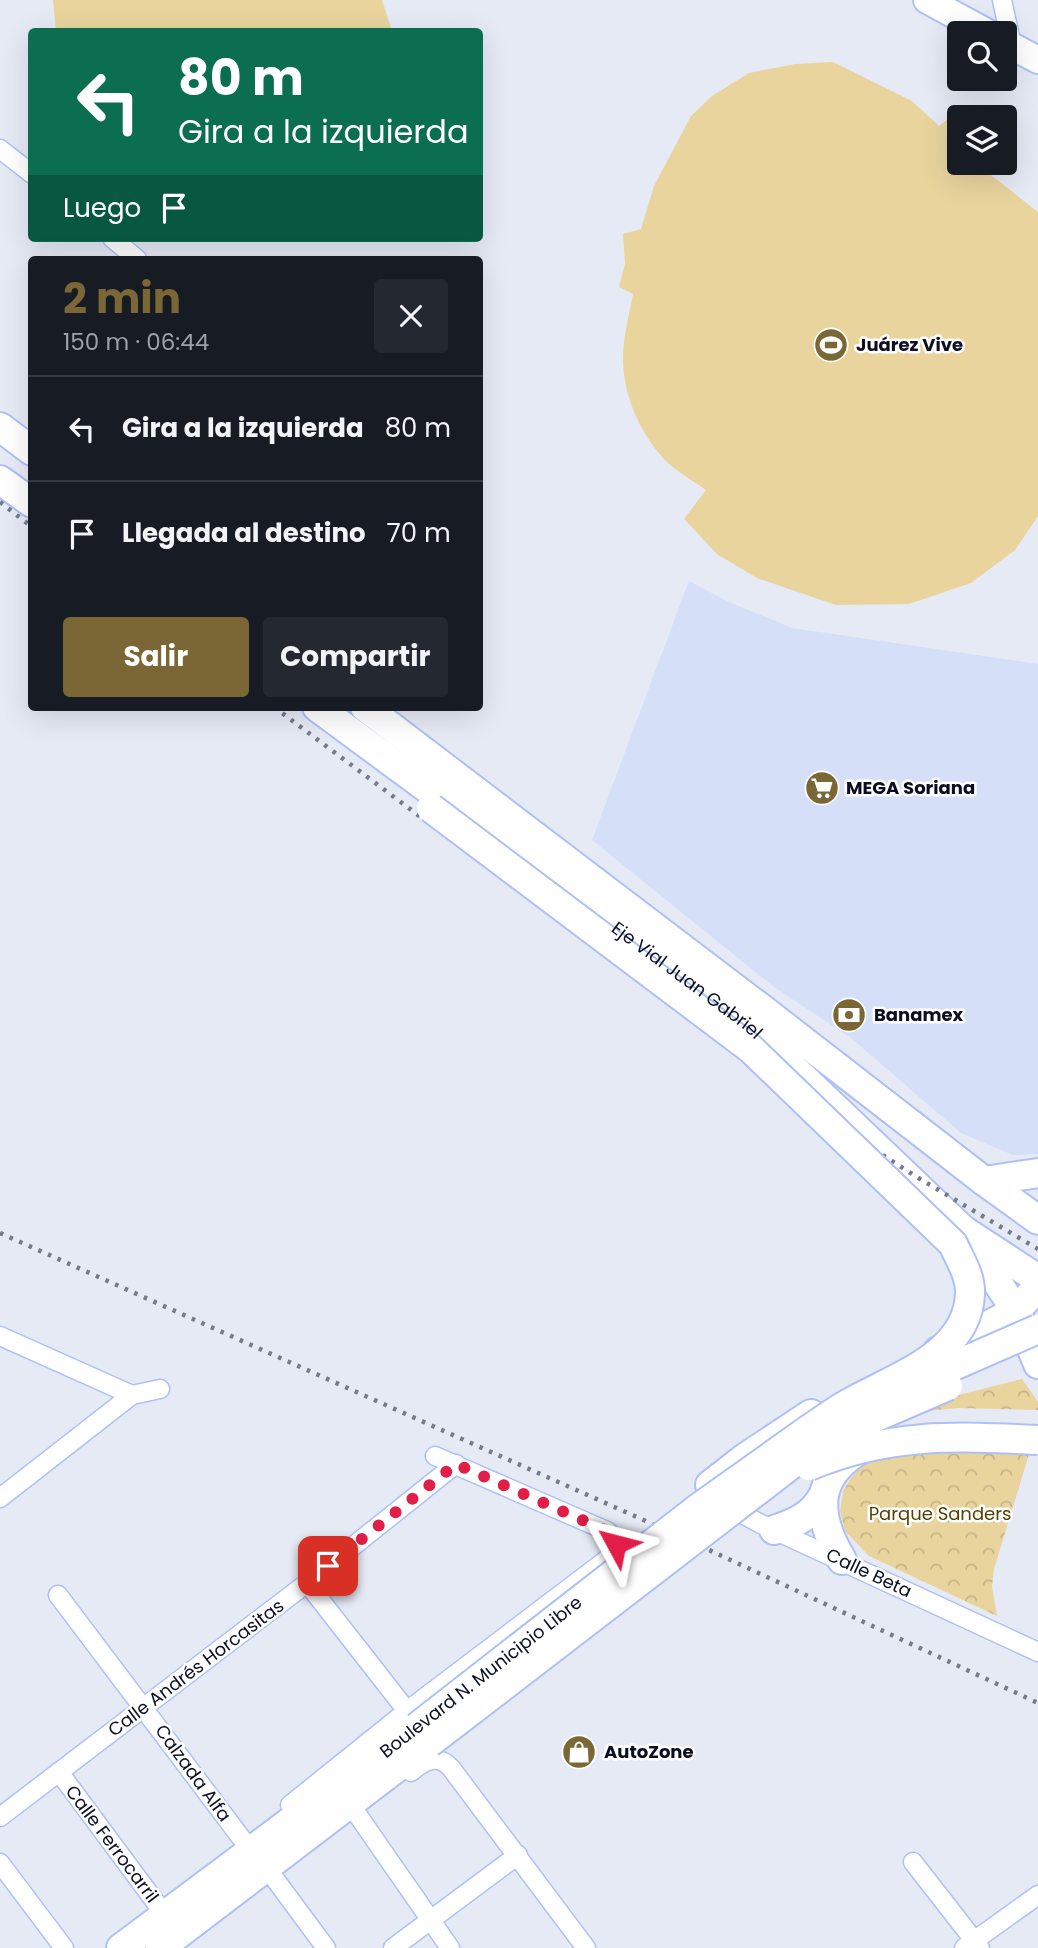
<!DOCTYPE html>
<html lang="es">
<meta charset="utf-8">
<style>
body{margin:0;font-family:Poppins,sans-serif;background:#242831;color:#f1f3f6;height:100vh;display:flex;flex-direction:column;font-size:26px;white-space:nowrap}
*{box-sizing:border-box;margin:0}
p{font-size:23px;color:#9ea1a6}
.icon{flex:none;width:38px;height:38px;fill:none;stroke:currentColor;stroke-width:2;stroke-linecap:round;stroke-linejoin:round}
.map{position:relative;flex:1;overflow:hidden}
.details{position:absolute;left:28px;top:256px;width:455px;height:455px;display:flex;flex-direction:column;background:#171b24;border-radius:7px;box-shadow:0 7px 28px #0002}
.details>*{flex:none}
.banner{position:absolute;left:28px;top:28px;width:455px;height:214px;border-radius:7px;box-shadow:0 7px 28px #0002;background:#0b6e4f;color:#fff;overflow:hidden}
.controls{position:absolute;left:947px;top:21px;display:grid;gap:14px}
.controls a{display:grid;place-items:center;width:70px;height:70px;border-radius:7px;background:#171b24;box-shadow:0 7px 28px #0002;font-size:35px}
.pin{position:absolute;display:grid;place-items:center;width:60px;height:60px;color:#fff;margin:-30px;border-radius:14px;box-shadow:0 4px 10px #0006}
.me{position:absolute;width:77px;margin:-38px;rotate:308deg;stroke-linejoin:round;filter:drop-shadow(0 0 5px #0008)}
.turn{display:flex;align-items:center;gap:24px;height:147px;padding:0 35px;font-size:32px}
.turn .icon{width:91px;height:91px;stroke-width:2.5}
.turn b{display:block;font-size:49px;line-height:60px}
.then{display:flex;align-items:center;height:66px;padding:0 35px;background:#0003;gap:14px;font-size:26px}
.round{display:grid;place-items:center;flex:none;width:74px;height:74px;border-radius:7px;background:#242831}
.head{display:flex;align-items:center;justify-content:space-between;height:119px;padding:0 35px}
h1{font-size:42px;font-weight:700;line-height:52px;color:#7a6735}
.primary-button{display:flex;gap:14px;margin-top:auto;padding:14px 35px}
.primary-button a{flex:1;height:80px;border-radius:7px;background:#7a6735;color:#fff;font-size:28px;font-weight:700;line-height:80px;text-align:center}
.primary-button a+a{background:#242831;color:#f1f3f6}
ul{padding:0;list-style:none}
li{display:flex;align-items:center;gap:21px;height:105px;padding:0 35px;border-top:2px solid #363941}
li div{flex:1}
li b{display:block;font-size:26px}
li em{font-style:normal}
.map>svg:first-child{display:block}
.built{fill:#d5dff7}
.grass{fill:#e9d49e}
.park{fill:url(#park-crowns)}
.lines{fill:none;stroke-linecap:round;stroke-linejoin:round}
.street-casing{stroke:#aec1f6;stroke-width:21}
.secondary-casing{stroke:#aec1f6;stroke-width:30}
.primary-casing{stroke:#aec1f6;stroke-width:32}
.street{stroke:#fff;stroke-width:18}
.secondary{stroke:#fff;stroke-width:26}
.primary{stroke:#fff;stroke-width:28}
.rail{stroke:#767b8a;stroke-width:4.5;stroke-dasharray:3.5 7;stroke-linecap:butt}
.primary-bridge-casing{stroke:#aec1f6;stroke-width:32;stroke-linecap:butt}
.primary-bridge{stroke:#fff;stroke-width:28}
.route{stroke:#e11d48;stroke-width:12;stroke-dasharray:0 21.6}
.labels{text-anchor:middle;stroke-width:5;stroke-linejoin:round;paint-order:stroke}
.poi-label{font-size:18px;font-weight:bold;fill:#090f21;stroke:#fff;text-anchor:start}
.street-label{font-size:18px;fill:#090f21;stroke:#fff}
.park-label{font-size:18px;fill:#533f01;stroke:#fff}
</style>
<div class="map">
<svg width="1038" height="1948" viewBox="0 0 1038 1948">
<defs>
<pattern id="park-crowns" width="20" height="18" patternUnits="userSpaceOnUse" patternTransform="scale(1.75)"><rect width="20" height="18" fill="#e9d49e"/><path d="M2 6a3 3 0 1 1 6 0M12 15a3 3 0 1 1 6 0" fill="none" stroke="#c6b588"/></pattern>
</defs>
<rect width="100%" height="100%" fill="#e6eaf5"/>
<path class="built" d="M 689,581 L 729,602 L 792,628 L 1038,664 L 1038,1154 L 1013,1155 L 961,1133 L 851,1038 L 774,987 L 592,840 Z"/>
<g class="grass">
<path d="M 53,0 L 382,0 L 392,31 L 56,31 Z"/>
<path d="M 833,62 L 912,101 L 939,126 L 953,115 L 959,123 L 959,163 L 990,163 L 986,171 L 1038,212 L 1038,516 L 1015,550 L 971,583 L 909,604 L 836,605 L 757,578 L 717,554 L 684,519 L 706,490 C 692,480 674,470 663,458 C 639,431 623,394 623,358 C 623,337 629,315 633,294 L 619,287 L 625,264 L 623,234 L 641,229 L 654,186 L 691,116 L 712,96 L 749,73 L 795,64 Z"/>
</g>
<g class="park">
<path d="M 1022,1379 L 1038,1402 L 1038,1410 L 958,1408 L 916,1412 L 915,1406 Z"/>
<path d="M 884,1449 L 1030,1451 L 994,1569 L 992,1586 L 997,1616 L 869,1556 L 845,1531 L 840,1511 L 843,1492 L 850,1479 L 868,1459 Z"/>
</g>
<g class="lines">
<g class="street-casing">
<g id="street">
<path d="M 1002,0 L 1012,46"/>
<path d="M 0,149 L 32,174"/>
<path d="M 112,238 L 137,259"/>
<path d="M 0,1336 L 132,1395"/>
<path d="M 0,1498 L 132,1395 L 160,1389"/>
<path d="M 726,1505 L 761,1524 L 1038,1652"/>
<path d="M 307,1583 L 407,1711"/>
<path d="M 58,1595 L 251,1851"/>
<path d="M 59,1772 L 165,1915"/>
<path d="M 411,1772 C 424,1761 437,1753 451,1768 L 586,1948"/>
<path d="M 290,1805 L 407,1711 L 606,1560 C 615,1550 619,1541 607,1531 L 435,1456"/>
<path d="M 357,1814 L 450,1948"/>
<path d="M 0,1817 L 307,1583 L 456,1464"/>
<path d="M 913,1862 L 980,1948"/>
<path d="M 0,1863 L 64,1948"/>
<path d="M 266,1867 L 326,1948"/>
<path d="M 393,1948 L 518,1855"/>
<path d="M 964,1948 L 1038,1895"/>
</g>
</g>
<g class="secondary-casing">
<g id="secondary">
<path d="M 927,0 L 988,33"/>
<path d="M 1004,42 L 1038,60"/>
</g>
</g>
<g class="primary-casing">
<g id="primary">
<path d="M 0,427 L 32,451"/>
<path d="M 0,480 L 32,503"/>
<path id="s1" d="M 317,707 L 748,1025 L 963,1230 L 1038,1279"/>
<path d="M 365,707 L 766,1012 L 984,1181 L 1038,1220"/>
<path d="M 984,1181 L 1038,1173"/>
<path d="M 969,1239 L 1016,1311 L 1038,1364"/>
<path d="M 938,1351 L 1016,1311 L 1038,1286"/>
<path d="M 710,1485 L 746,1457 L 811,1414"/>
<path d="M 774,1530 C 795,1523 811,1517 823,1496"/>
<path d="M 842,1560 C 815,1515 813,1476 863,1448"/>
<path d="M 121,1948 L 417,1727"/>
<path d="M 160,1948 L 429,1743"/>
</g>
</g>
<use href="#street" class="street"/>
<use href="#secondary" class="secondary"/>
<use href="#primary" class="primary"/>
<g class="rail">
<path d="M 0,502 L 32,527"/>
<path d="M 274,707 L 806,1106 L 920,1179 L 1038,1249"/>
<path d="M 0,1233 L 666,1530 L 1038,1703"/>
</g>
<g class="primary-bridge-casing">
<g id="primary-bridge">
<path d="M 431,808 L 751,1049 L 953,1244 C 960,1260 971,1276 970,1294 C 968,1354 896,1377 853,1401 C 837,1409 823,1420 808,1430"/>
<path d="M 919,1381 L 1038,1329"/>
<path d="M 809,1466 C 888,1433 954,1436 1038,1440"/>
<path d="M 417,1727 L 697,1509 L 808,1430 L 824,1423"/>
<path d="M 429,1743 L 801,1457 L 839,1433 L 948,1386"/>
</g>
</g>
<use href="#primary-bridge" class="primary-bridge"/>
</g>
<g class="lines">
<path class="route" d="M 328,1566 L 456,1464 L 607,1531 L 614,1536 L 616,1544"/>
</g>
<defs>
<g id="stadium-disc" transform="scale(1.75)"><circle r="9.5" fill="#7a6735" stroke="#fff"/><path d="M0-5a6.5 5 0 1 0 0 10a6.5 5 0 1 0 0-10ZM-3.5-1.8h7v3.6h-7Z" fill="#fff"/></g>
<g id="supermarket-disc" transform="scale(1.75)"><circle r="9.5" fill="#7a6735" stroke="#fff"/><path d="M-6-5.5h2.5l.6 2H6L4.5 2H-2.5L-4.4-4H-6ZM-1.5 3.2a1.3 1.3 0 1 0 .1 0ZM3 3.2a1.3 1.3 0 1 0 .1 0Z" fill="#fff"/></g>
<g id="bank-disc" transform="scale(1.75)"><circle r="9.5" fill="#7a6735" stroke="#fff"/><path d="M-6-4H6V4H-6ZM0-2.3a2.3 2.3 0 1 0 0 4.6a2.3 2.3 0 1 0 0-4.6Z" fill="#fff"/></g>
<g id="shop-disc" transform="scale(1.75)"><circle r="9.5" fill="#7a6735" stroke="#fff"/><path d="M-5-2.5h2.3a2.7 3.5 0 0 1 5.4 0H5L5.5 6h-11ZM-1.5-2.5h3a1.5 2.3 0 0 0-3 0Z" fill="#fff"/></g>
</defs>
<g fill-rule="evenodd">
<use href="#stadium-disc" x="831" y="345"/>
<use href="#supermarket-disc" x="822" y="788"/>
<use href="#bank-disc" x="849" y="1015"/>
<use href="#shop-disc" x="579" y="1752"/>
</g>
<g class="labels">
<g class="poi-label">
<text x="856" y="351">Juárez Vive</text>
<text x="846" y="794">MEGA Soriana</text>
<text x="874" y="1021">Banamex</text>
<text x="604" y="1758">AutoZone</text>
</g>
<g class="street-label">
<text dy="6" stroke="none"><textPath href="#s1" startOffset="460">Eje Vial Juan Gabriel</textPath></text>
<text transform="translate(869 1573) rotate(25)" y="6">Calle Beta</text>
<text transform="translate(196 1668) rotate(-37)" y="6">Calle Andrés Horcasitas</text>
<text transform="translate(481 1677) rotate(-38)" y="6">Boulevard N. Municipio Libre</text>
<text transform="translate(193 1773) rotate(54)" y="6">Calzada Alfa</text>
<text transform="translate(112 1844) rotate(53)" y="6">Calle Ferrocarril</text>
</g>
<g class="park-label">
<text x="940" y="1520">Parque Sanders</text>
</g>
</g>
</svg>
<div class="controls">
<a><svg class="icon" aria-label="search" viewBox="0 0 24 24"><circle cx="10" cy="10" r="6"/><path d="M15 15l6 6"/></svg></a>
<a><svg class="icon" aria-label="layers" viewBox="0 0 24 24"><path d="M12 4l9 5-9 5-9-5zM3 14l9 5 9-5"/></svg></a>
</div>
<div class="pin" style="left:328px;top:1566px;background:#d93025"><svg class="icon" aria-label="arrive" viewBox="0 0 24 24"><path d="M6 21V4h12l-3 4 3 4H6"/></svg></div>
<svg class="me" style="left:616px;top:1544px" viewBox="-20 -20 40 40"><path d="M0-17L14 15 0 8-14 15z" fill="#e11d48" stroke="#fff" stroke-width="4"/></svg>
<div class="banner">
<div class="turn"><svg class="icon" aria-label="left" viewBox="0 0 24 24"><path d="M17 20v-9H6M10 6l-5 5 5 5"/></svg><div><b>80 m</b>Gira a la izquierda</div></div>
<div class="then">Luego<svg class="icon" aria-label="arrive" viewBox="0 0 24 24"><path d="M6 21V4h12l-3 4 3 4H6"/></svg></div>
</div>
<section class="details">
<div class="head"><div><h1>2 min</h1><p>150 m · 06:44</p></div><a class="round"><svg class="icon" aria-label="close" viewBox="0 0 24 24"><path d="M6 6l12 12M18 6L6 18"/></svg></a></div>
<ul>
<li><svg class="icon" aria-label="left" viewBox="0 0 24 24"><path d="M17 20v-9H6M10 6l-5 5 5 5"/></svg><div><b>Gira a la izquierda</b></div><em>80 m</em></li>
<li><svg class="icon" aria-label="arrive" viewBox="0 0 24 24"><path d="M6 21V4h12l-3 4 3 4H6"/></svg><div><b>Llegada al destino</b></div><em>70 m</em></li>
</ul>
<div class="primary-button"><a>Salir</a><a>Compartir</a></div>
</section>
</div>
